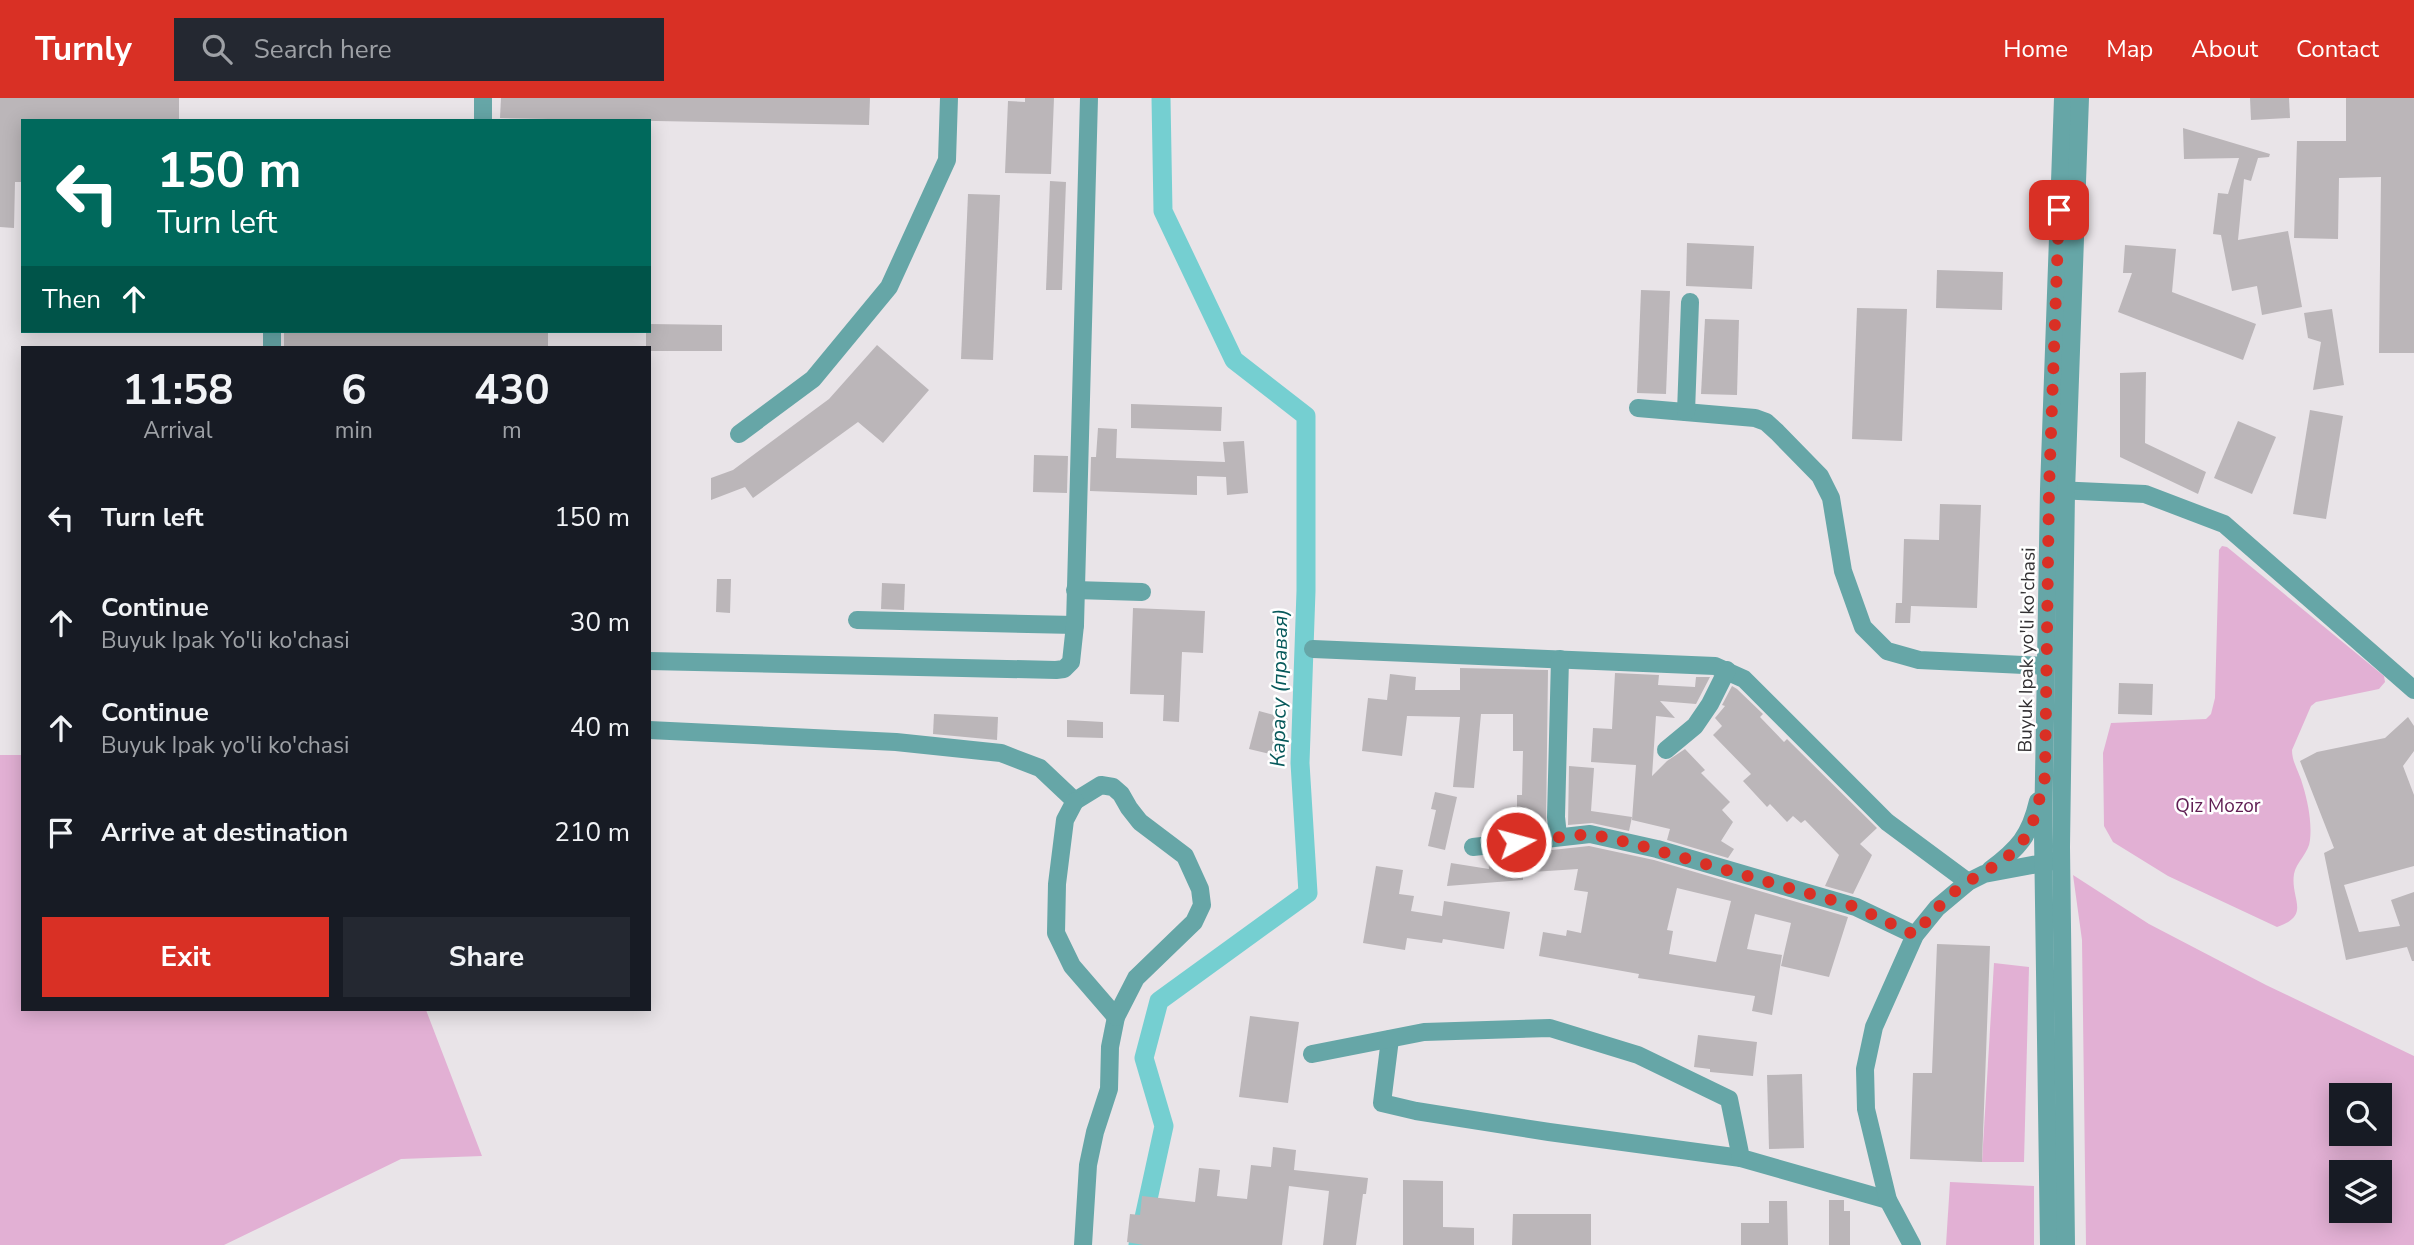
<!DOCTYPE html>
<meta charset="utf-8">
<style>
body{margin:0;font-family:"Nunito Sans",sans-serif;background:#242831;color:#f1f3f6;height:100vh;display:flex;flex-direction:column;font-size:26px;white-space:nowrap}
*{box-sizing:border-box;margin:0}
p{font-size:23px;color:#9ea1a6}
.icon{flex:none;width:38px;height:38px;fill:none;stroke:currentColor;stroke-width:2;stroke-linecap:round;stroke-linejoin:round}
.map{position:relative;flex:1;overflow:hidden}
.drawer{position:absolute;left:21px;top:248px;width:630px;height:665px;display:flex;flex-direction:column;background:#171b24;border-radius:0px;box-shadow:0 4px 18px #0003}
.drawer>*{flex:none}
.banner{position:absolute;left:21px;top:21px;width:630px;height:214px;border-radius:0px;box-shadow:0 4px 18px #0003;background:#00695c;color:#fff;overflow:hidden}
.tools{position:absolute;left:2329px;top:985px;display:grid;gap:14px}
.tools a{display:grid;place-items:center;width:63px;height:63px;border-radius:0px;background:#171b24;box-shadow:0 4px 18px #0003;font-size:35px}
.pin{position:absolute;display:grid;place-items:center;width:60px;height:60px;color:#fff;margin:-30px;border-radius:14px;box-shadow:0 4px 10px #0006}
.me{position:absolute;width:77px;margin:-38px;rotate:83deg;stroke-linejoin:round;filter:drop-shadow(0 0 5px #0008)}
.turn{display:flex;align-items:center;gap:24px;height:147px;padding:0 21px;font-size:32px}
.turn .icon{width:91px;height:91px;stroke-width:2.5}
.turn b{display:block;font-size:49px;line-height:60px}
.then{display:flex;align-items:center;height:66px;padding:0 21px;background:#0003;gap:14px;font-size:26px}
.eta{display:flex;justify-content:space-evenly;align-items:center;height:119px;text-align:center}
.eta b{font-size:42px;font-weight:700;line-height:49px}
.button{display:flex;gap:14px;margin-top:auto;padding:14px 21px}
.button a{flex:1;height:80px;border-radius:0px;background:#d93025;color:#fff;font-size:28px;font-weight:700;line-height:80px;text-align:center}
.button a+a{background:#242831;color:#f1f3f6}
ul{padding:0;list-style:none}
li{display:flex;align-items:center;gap:21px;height:105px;padding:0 21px}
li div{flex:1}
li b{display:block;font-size:26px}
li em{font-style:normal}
header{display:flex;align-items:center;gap:42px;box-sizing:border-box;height:98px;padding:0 35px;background:#d93025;color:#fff}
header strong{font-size:33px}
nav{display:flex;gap:38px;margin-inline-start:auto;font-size:24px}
.search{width:490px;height:63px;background:#242831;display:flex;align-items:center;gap:18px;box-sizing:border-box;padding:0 24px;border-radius:0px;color:#9ea1a6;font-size:26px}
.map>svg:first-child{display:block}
.green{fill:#e2b0d4;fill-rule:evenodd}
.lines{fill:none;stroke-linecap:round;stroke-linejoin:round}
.canal{stroke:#75cfd1;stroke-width:19}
.building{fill:#bbb6b9;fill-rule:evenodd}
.minor{stroke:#66a6a7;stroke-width:18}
.route{stroke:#d93025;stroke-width:12;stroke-dasharray:0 21.6}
.labels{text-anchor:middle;stroke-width:5;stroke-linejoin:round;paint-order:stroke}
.street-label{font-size:19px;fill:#333133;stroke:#fff}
.park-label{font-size:19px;fill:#5f1d52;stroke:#fff}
.water-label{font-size:21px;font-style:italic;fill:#07595b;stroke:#fff}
</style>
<header>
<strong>Turnly</strong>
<div class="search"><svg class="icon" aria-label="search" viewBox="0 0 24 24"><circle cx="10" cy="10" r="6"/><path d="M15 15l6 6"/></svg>Search here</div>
<nav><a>Home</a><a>Map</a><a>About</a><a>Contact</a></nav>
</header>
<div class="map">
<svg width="2414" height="1147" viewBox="0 0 2414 1147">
<rect width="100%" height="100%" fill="#e9e4e8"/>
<g class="green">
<path d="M 2222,448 L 2227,449 L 2384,578 L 2385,584 L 2379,591 L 2316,604 L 2311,608 L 2292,652 C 2292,665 2300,675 2303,688 C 2308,704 2312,725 2310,742 C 2309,755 2296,764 2294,776 C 2290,801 2312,817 2277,829 L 2168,778 L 2113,744 L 2104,728 L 2103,655 L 2111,625 L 2206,621 L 2211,616 L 2215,600 L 2219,452 Z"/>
<path d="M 0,657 L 23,657 L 23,912 L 426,912 L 482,1058 L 401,1061 L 224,1147 L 0,1147 Z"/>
<path d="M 2073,777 L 2149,826 L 2266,887 L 2414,958 L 2414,1147 L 2086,1147 L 2082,842 ZM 2342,998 L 2380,998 L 2380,1036 L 2342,1036 ZM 2342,1074 L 2380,1074 L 2380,1113 L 2342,1113 Z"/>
<path d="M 1994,865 L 2029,869 L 2024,1064 L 1982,1064 Z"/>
<path d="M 1950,1084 L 2034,1088 L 2034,1147 L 1946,1147 Z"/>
</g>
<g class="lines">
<path class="canal" d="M 1138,1147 L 1164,1028 L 1144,960 L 1159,903 L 1308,795 L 1300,665 L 1306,493 L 1306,318 L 1234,262 L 1163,113 L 1161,0"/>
</g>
<g class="building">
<path d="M 0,0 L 179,0 L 179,23 L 23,23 L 23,84 L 15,84 L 14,130 L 0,129 Z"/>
<path d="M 501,0 L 870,0 L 869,27 L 500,20 Z"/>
<path d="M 1025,0 L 1054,0 L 1051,76 L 1005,75 L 1008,3 L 1025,4 Z"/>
<path d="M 2250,0 L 2289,0 L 2290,20 L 2251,22 Z"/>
<path d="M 2346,0 L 2414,0 L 2414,255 L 2379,255 L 2381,79 L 2339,80 L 2338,141 L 2294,140 L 2297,43 L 2346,43 Z"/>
<path d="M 2183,30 L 2270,56 L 2269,59 L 2258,60 L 2251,83 L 2244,81 L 2238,142 L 2288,133 L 2302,209 L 2262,217 L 2257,188 L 2232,193 L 2221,137 L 2213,136 L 2218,95 L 2228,96 L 2239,60 L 2184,61 Z"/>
<path d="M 1050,83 L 1066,84 L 1062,192 L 1046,192 Z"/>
<path d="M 968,96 L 1000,97 L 993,262 L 961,261 Z"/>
<path d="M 1687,145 L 1754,148 L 1752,191 L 1686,188 Z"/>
<path d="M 2125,147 L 2176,151 L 2172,194 L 2256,226 L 2243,262 L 2118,214 L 2132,175 L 2123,175 Z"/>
<path d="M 1937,172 L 2003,174 L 2002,212 L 1936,210 Z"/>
<path d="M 1641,192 L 1670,193 L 1666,296 L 1637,295 Z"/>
<path d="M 1857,210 L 1907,211 L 1902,343 L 1852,341 Z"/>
<path d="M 2332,211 L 2344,287 L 2313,292 L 2321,244 L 2308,240 L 2304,215 Z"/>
<path d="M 1705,221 L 1739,222 L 1737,297 L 1701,296 Z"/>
<path d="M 649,226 L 722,227 L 722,253 L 649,253 L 649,250 L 646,250 L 646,233 L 649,233 Z"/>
<rect x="284" y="233" width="264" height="17"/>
<path d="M 877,247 L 929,292 L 883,345 L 858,324 L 753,400 L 745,389 L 711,402 L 711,380 L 733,372 L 829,301 Z"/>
<path d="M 2146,274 L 2145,345 L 2206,374 L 2198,396 L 2120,359 L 2120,275 Z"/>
<path d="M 1131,306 L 1222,309 L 1221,333 L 1131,330 Z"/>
<path d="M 2310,312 L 2343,318 L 2326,421 L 2293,416 Z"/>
<path d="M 2238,323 L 2276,339 L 2252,396 L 2214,380 Z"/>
<path d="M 1098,330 L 1117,331 L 1116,360 L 1225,364 L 1223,344 L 1244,343 L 1248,395 L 1227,397 L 1226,379 L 1197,378 L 1197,397 L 1090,393 L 1091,359 L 1096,359 Z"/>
<path d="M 1034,357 L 1068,358 L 1067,395 L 1033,394 Z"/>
<path d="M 1940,406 L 1981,407 L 1977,510 L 1911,508 L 1910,525 L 1895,525 L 1896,505 L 1902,505 L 1904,441 L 1939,442 Z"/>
<path d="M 717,481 L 731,481 L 730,515 L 716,514 Z"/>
<path d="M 882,485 L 905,486 L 904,512 L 881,511 Z"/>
<path d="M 1133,510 L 1205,513 L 1203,555 L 1182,554 L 1179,624 L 1163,623 L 1164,597 L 1130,596 Z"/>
<path d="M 1460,570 L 1548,572 L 1546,729 L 1517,733 L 1517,697 L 1522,697 L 1523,653 L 1513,653 L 1513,616 L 1481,616 L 1474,690 L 1453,689 L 1460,619 L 1407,618 L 1402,658 L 1362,653 L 1368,600 L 1387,602 L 1390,576 L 1416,579 L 1415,592 L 1460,592 Z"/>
<path d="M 1615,575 L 1659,577 L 1658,587 L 1695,589 L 1696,579 L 1710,579 L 1696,606 L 1660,603 L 1675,620 L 1656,618 L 1652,678 L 1667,663 L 1685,651 L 1705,672 L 1701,675 L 1730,704 L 1722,712 L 1733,724 L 1721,743 L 1734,751 L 1728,760 L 1667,742 L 1670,731 L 1632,722 L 1636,667 L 1591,664 L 1593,630 L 1612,631 Z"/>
<path d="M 2119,585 L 2153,586 L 2152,617 L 2118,616 Z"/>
<path d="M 1732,588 L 1737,591 L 1763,616 L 1760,619 L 1784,644 L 1787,641 L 1877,730 L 1860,746 L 1872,757 L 1853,796 L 1825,788 L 1839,757 L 1805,722 L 1801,725 L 1793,718 L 1787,724 L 1770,706 L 1767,709 L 1743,683 L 1751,676 L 1713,637 L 1722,628 L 1715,620 L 1725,608 L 1722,607 Z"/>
<path d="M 1259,613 L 1288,621 L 1278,658 L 1249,651 Z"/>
<path d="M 934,616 L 998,619 L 997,642 L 933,636 Z"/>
<path d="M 2408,619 L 2414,628 L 2414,653 L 2403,668 L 2414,697 L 2414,768 L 2344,787 L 2359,834 L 2400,828 L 2391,802 L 2414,794 L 2414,863 L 2412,863 L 2407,849 L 2346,862 L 2324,755 L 2334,750 L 2300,663 L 2317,654 L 2385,640 Z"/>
<path d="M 1067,622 L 1103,624 L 1103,640 L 1067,639 Z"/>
<path d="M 1569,668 L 1594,670 L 1591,713 L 1632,719 L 1629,733 L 1592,725 L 1568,727 Z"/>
<path d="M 1435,694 L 1457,699 L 1445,752 L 1428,748 L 1436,712 L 1431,711 Z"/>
<path d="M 1589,748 L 1654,762 L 1848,819 L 1829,879 L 1781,868 L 1791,825 L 1755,816 L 1747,851 L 1782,857 L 1772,917 L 1752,913 L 1755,898 L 1638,880 L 1639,876 L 1539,858 L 1543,834 L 1566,838 L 1567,832 L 1581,835 L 1588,794 L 1574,792 L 1578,771 L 1516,775 L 1523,777 L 1523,782 L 1447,788 L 1451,765 L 1489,771 L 1488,759 ZM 1677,790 L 1731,803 L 1716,864 L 1669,856 L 1673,833 L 1667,832 Z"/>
<path d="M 1376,768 L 1403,772 L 1399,796 L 1414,798 L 1411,813 L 1442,818 L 1444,803 L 1510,814 L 1504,851 L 1443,841 L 1442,845 L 1407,840 L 1405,852 L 1363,845 Z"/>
<path d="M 1937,846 L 1990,848 L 1982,1064 L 1910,1061 L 1913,975 L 1932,975 Z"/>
<path d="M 1250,918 L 1299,924 L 1288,1005 L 1239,999 Z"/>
<path d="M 1698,937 L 1757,944 L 1753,978 L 1710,974 L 1710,971 L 1694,969 Z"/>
<path d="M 1802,976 L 1804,1050 L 1769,1051 L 1767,977 Z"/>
<path d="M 1273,1049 L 1296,1052 L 1294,1072 L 1368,1080 L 1366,1096 L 1363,1096 L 1356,1147 L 1323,1147 L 1329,1093 L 1289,1088 L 1282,1147 L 1143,1147 L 1127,1144 L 1130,1116 L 1140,1117 L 1142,1098 L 1195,1104 L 1199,1070 L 1220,1072 L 1217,1098 L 1247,1101 L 1251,1067 L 1271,1069 Z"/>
<path d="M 1403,1082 L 1443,1083 L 1443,1129 L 1474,1130 L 1474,1147 L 1403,1147 Z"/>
<path d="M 1829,1102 L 1844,1102 L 1844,1113 L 1850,1113 L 1850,1147 L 1829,1147 Z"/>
<path d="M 1769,1103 L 1787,1103 L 1788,1147 L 1741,1147 L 1741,1125 L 1769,1125 Z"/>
<path d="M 1513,1116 L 1591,1116 L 1591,1147 L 1512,1147 Z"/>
</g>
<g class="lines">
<g class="minor">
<path d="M 483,23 L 483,0"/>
<path d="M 272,250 L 272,233"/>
<path d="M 1638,310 L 1755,320 L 1766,324 L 1777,334 L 1820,378 L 1831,400 L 1843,473 L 1863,529 L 1887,553 L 1919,562 L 2046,568"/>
<path d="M 1686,314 L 1690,204"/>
<path d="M 739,336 L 813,281 L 889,189 L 947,62 L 949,0"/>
<path d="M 2056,392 L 2145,396 L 2224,426 L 2414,592"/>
<path d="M 1075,492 L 1142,494"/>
<path d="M 857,522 L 1075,527"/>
<path d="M 1313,551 L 1715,568 L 1744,581 L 1887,724 L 1968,784"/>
<path d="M 649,563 L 1056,572 L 1064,571 L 1071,564 L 1075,527 L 1089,0"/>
<path d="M 649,632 L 896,644 L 1001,655 L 1040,670 L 1075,703 L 1101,687 L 1113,689 L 1121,696 L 1129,710 L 1140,724 L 1185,758 L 1200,791 L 1202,807 L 1194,824 L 1136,880 L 1116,919 L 1110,949 L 1109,991 L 1095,1034 L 1088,1067 L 1083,1147"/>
<path d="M 1666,652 L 1695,628 L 1710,606 L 1727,572"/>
<path d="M 1075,703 L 1065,722 L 1057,786 L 1056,835 L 1072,868 L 1116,919"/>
<path d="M 1558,738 L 1556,719 L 1560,561"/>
<path d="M 1473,749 L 1590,736 L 1657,751 L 1856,809 L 1915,837"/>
<path d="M 1990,772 C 2018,751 2030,738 2038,703"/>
<path d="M 1390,941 L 1382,1005 L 1416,1013 L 1549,1034 L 1741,1060"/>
<path d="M 1312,956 L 1424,934 L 1550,930 L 1638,957 L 1729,1001 L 1741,1060 L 1888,1102"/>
<path d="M 1912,1147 L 1888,1102 L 1866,1011 L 1865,971 L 1874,929 L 1915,837 L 1937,810 L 1968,784 L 1984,776 L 2054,763"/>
<path d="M 2049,1147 L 2043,736 L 2049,391 L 2063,0"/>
<path d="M 2066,1147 L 2061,749 L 2066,393 L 2080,0"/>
</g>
</g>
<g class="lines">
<path class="route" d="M 1516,744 L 1590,736 L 1635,746 L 1856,809 L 1915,837 C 1931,817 1947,797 1969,783 C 1989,771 2010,761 2024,741 C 2036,724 2039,699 2045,679 L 2049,391 L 2059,112"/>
</g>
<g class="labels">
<g class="street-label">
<text transform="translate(2026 552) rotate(-89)" y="7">Buyuk Ipak yo'li ko'chasi</text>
</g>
<g class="park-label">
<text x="2218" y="714">Qiz Mozor</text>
</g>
<g class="water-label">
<text transform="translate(1279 590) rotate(-89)" y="7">Карасу (правая)</text>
</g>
</g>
</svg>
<div class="tools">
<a><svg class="icon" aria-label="search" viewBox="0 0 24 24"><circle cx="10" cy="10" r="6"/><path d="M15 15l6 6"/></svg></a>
<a><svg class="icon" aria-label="layers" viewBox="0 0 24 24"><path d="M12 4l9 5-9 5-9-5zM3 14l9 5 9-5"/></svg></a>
</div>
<div class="pin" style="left:2059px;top:112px;background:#d93025"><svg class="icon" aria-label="arrive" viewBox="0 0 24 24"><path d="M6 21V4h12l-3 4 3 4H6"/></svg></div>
<svg class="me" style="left:1516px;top:744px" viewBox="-20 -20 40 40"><circle r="17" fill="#d93025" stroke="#fff" stroke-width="3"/><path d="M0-11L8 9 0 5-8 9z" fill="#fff"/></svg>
<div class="banner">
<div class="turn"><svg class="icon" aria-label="left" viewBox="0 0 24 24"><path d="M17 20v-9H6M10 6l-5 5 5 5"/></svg><div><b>150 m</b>Turn left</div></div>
<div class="then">Then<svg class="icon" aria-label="ahead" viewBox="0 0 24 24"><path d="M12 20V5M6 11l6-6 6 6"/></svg></div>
</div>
<section class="drawer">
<div class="eta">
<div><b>11:58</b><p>Arrival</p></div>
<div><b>6</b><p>min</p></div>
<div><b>430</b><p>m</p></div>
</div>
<ul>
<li><svg class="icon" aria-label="left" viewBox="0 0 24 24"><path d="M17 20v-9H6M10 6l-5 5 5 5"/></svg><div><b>Turn left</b></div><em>150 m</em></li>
<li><svg class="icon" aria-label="ahead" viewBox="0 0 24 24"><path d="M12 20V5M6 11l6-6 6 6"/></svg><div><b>Continue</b><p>Buyuk Ipak Yo'li ko'chasi</p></div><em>30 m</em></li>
<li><svg class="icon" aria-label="ahead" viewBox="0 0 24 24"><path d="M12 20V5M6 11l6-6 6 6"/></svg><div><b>Continue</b><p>Buyuk Ipak yo'li ko'chasi</p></div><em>40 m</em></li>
<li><svg class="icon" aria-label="arrive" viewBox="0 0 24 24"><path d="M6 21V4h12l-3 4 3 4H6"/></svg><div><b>Arrive at destination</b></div><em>210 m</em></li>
</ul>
<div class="button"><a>Exit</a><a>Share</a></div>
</section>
</div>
